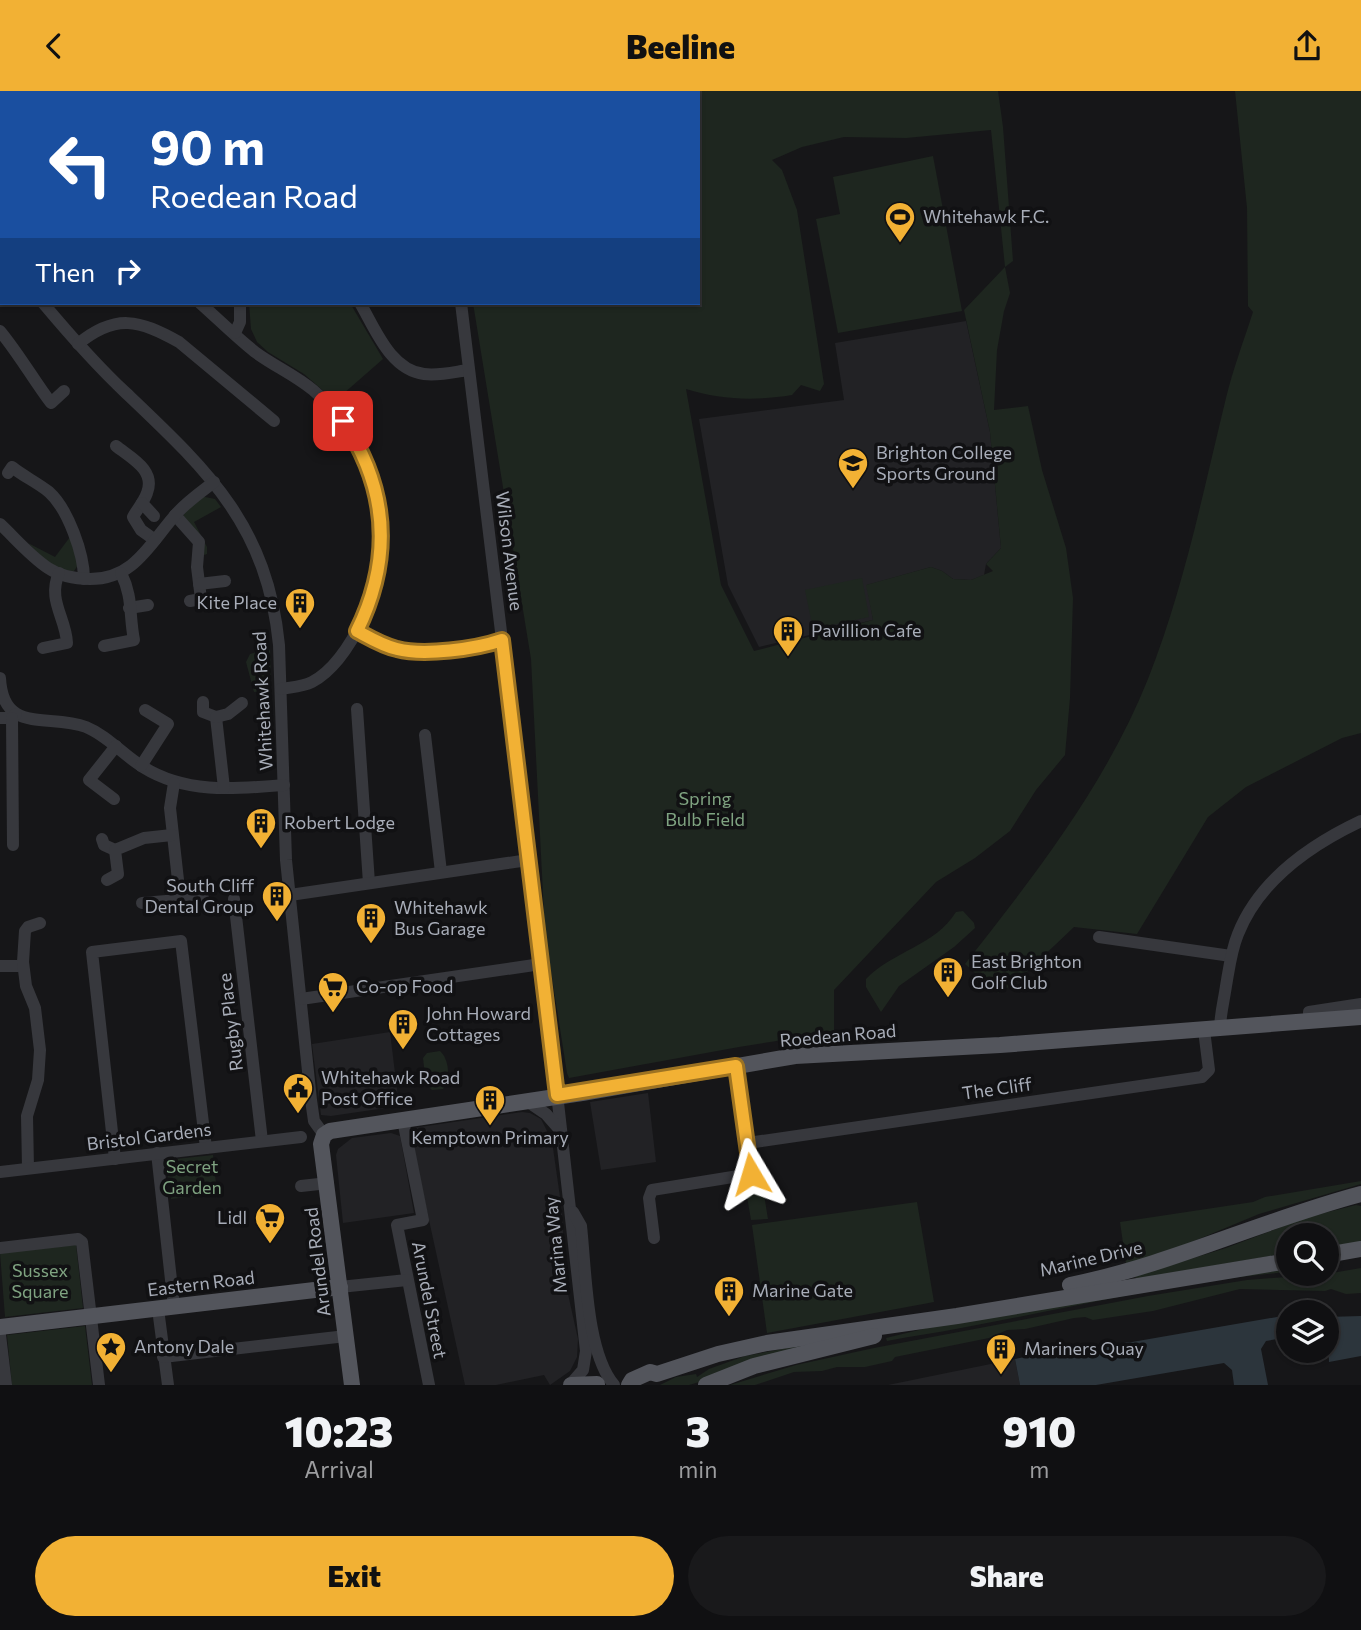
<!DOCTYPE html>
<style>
body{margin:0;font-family:Commissioner,sans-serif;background:#19191b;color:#f1f3f6;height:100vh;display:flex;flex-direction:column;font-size:26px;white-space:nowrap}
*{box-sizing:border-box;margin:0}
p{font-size:23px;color:#9c9d9f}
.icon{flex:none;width:38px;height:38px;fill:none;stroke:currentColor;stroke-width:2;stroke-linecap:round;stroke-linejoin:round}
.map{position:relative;height:1294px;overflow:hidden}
.side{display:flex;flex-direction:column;background:#101012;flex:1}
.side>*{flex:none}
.hud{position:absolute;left:0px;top:0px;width:700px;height:214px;box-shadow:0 2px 5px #0004,0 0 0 2px #303032;background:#1a4fa0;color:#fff;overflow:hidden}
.fabs{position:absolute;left:1276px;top:1132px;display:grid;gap:14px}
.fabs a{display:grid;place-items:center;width:63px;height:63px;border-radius:50%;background:#101012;box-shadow:0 2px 5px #0004,0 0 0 2px #303032;font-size:35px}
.pin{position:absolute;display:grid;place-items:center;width:60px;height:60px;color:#fff;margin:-30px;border-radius:14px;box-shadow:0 4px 10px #0006}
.me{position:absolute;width:77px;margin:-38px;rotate:353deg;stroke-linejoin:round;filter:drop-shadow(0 0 5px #0008)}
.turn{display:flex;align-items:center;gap:24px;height:147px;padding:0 35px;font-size:32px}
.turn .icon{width:91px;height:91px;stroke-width:2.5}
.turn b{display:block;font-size:49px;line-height:60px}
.then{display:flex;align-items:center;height:66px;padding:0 35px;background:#0003;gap:14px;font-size:26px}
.eta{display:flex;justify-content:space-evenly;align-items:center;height:119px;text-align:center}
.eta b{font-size:42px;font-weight:800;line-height:49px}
.action{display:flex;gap:14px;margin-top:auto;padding:14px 35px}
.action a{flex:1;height:80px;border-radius:42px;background:#f2b134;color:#111;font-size:28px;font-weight:800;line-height:80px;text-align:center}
.action a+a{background:#19191b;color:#f1f3f6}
header{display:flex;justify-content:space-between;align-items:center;height:91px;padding:0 35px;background:#f2b134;color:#111;font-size:32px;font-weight:800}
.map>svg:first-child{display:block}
.built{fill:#222225}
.green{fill:#1e261f;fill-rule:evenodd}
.water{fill:#2c353c}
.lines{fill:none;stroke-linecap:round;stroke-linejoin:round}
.minor{stroke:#37383d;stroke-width:12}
.major{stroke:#53555c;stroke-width:16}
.route-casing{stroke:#9d7322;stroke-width:18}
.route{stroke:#f2b134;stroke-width:12}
.labels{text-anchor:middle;stroke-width:7;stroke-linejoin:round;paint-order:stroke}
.poi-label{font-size:18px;fill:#a8adb8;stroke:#111113;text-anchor:start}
.street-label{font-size:18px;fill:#a8adb8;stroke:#111113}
.park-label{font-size:18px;fill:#7fa381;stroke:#111113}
</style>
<header><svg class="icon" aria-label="back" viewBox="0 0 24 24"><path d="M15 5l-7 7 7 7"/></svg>Beeline<svg class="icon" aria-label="share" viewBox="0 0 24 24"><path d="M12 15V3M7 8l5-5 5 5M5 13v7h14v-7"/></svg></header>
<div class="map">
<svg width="1361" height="1294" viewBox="0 0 1361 1294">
<rect width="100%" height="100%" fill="#161618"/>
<g class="built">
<path d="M 966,230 L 990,341 L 1001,457 L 986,473 L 984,484 L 971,489 L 953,488 L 942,480 L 931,476 L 867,494 L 873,529 L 759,556 L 728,494 L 699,328 L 844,309 L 835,252 Z"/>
<path d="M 390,941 L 399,1015 L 331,1025 L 321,1024 L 312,953 Z"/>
<path d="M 648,1002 L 656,1071 L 601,1079 L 590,1011 Z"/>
<path d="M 522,1021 L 530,1022 L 541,1028 L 552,1050 L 562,1120 L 564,1164 L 560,1175 L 552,1178 L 553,1188 L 561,1189 L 566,1194 L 578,1248 L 577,1266 L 570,1280 L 550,1294 L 544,1284 L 496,1294 L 465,1294 L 412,1051 L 413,1037 Z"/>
<path d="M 391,1042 L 400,1045 L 414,1122 L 343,1132 L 336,1064 L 338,1058 L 352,1047 Z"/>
<path d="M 1015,1268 L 1020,1294 L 888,1294 Z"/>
</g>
<g class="green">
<path d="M 610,0 L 998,0 L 1003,36 L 1013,170 L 1005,176 L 1010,202 L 1004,220 L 997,259 L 994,319 L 1028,315 L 1042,379 L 1066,457 L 1073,507 L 1070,607 L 1065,664 L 1036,699 L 1010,740 L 975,767 L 936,791 L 834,899 L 834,941 L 739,956 L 569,987 L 567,982 L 545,842 L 531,568 L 473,212 L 698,212 L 698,2 ZM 991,39 L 1005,176 L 964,219 L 990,341 L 1001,457 L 986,473 L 993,480 L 971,489 L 953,488 L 942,480 L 931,476 L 866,494 L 873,529 L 754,560 L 721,494 L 686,298 C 721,309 755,310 792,304 L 801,294 L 820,300 L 824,293 L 797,119 L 782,79 L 772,69 L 802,56 L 844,46 L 906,47 Z"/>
<path d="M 1235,0 L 1361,0 L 1361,642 L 1342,647 L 1246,696 L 1208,726 L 1137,843 L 1074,836 L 1014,893 L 998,902 L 965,873 C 1035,784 1106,693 1148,588 C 1184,497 1203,401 1226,307 C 1233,278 1244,249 1253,221 L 1248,215 L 1247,117 Z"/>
<path d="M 933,65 L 962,220 L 838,242 L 816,128 L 840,123 L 833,86 Z"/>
<path d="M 249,212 L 350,212 L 383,268 L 335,310 L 304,283 L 268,261 L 257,251 L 251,238 Z"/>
<path d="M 200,405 L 215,408 L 221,416 L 194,431 L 207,456 L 207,463 L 201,465 L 183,426 L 188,413 Z"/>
<path d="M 70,446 L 78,474 L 74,480 C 56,481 40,464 28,452 L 55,466 Z"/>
<path d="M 862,487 L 869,526 L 813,538 L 805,499 Z"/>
<path d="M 270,557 L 271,599 L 254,601 L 246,571 L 250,563 Z"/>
<path d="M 963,820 L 974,832 L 975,837 L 954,856 L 899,895 L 881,921 L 866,896 L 866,888 C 893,860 935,855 956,821 Z"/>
<path d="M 440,960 C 449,968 451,988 443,998 L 432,999 L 426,993 L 423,967 L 427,962 Z"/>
<path d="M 213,1064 L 217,1103 L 171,1108 L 166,1069 Z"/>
<path d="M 1361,1090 L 1361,1093 L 1259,1123 L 1158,1165 L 1126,1173 L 1120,1131 L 1253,1111 L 1265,1106 Z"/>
<path d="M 762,1091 L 768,1128 L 751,1129 L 745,1094 Z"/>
<path d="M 917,1111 L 934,1211 L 767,1242 L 752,1134 Z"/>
<path d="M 1356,1114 L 1361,1115 L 1361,1151 L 1327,1156 L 1326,1144 L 1288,1144 L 1288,1162 L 1136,1188 L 1135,1185 L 1226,1157 L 1308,1126 Z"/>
<path d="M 76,1154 L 83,1217 L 5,1226 L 0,1162 Z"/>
<path d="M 1288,1173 L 1288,1181 C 1178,1190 1070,1217 961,1237 C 936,1242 912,1245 887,1250 L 886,1247 L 927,1237 Z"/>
<path d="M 1361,1177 L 1361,1202 L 1346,1203 L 1331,1198 L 1325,1200 L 1240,1198 L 1153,1220 L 1093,1229 L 1085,1226 L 1074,1227 L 1025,1238 L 1007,1239 L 989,1247 L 895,1266 L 892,1270 L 865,1276 L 837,1276 L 822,1280 L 794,1281 L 755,1294 L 730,1294 L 796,1274 L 874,1257 L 1148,1205 L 1247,1189 L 1326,1183 Z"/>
<path d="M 85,1235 L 92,1294 L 12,1294 L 7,1244 Z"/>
<path d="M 862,1243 L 689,1294 L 660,1294 L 676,1286 L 696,1283 L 697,1286 L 709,1278 L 745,1265 Z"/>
</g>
<g class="water">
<path d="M 1361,1225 L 1361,1265 L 1329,1271 L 1327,1226 Z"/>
<path d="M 1277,1226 L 1288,1226 L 1288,1246 L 1266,1250 L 1261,1258 L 1268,1294 L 1234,1294 L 1232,1279 L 1224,1272 L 1096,1294 L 1020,1294 L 1015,1268 L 1065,1258 L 1132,1251 Z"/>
</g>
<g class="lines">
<g class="minor">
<path d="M 143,0 L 144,2"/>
<path d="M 243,0 L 244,2"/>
<path d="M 346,0 L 347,2"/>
<path d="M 0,11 L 2,11"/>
<path d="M 0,63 L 2,63"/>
<path d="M 0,116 L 2,114"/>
<path d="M 0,157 L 2,159"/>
<path d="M 0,206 L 2,204"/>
<path d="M 43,212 C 69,243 96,274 126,302 C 208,380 267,434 279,554 L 286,769 L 311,1009 L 314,1030 L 324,1044"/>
<path d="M 200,212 C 218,228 236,246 255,261 C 274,275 295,284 313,299 C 379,353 398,449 364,526 C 353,549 335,579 312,591 C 302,596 291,596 281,598"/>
<path d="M 360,212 C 375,237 390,279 424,283 C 439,285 454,281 468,279"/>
<path d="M 461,212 L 554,976 L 586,1260 L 583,1279 L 570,1294"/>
<path d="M 0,240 C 19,263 33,288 51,312 L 64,300"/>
<path d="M 235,242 L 240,231 L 240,212"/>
<path d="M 78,253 C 116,222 139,229 179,251 L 274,330"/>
<path d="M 116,355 C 131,367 156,379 147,402 C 144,411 137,418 133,426 L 141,439 L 155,449"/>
<path d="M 8,382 L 12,376 C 23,385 38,392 49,401 C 68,418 84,463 84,488"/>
<path d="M 142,412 L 154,425"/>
<path d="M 175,424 L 199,451 L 197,476 L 201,508 L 190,510"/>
<path d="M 0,433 C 15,447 30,465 48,477 C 60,485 76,488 90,488 C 135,488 150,452 177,422 C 188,410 201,401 214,391"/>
<path d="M 199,493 L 225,490"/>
<path d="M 129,517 L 148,514"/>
<path d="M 357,540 C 370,547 383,555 397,558 C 424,565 476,558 502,549"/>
<path d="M 104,555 L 134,549 C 129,523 133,506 121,482"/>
<path d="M 43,557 L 67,552 C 66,527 47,509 59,482"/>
<path d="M 0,587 C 3,644 49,622 86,636 C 108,645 123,664 143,676 C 186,703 235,698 284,694"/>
<path d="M 203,611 L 203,621 L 216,626 L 224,697"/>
<path d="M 357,618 L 369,792"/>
<path d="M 216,626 L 228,623 L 242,612"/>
<path d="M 0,627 L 12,627 L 16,623"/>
<path d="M 12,627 L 13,754"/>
<path d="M 425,644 L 441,781"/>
<path d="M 141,675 L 168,633 L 145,619"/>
<path d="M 174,692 L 170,717 L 180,807"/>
<path d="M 114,708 L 89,689 L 116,655"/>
<path d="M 102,748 L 104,754 L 115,759"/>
<path d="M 107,789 L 118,783 L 115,759 L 144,747 L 172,744"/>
<path d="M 290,804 L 528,769"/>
<path d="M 234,808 L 262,1050"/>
<path d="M 142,812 L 203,807"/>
<path d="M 1099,846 L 1231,865"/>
<path d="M 0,875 L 23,875"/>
<path d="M 301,908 L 541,873"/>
<path d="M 1309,929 L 1309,921 L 1361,913"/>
<path d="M 1220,938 C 1220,924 1224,909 1226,895 C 1229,878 1231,860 1238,843 C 1259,790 1310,754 1361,730"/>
<path d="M 736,975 L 748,1052 L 751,1093"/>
<path d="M 527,1010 L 546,1023 L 560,1039"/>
<path d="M 403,1029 L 423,1129 L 397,1134 L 429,1294"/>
<path d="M 748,1052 L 1202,986 L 1209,979 L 1204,939"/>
<path d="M 157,1062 L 174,1216"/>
<path d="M 115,1068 L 92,861 L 181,850 L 206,1057"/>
<path d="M 28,1077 L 27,1025 L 38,989 L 40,959 L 35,917 L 26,895 L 23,871 L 25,840 L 28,836 L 40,832"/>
<path d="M 0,1081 L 301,1046"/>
<path d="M 301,1095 L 328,1092"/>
<path d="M 573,1121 L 581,1135 C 586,1179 586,1261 614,1294"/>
<path d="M 654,1147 L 649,1107 L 652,1099 L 751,1083"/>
<path d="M 0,1157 L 78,1148 L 82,1151 L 99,1294"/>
<path d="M 340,1196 L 407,1189"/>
<path d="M 158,1218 L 168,1294"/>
<path d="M 0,1244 L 6,1294"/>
<path d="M 163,1266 L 346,1245"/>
</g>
<g class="major">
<path d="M 1326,1164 L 1361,1158"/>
<path d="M 1070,1194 C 1170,1174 1262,1129 1361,1103"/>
<path d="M 0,1236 L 340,1196"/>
<path d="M 352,1294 L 321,1053 L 324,1044 L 330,1040 L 582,1002 L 795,965 L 1000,954 L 1361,926"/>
<path d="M 571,1294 L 597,1293"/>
<path d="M 629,1294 L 632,1289 L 650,1281 L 657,1283 L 718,1263 L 767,1252 L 957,1225 L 1288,1170"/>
<path d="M 706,1294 L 754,1275 L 874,1245"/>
</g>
</g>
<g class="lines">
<g class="route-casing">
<path id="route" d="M 343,330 C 388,397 393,467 357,540 C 370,547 383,555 397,558 C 424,565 476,558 502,549 L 557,1004 L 736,975 L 751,1083"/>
</g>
<use href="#route" class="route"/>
</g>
<defs>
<g id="stadium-pin" transform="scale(1.575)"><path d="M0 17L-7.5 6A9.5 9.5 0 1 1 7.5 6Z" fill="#f2b134" stroke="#111113"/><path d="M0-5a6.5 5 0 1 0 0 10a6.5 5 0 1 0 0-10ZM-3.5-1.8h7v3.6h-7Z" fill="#111"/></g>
<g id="school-pin" transform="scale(1.575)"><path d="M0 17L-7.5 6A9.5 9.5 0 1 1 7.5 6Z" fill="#f2b134" stroke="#111113"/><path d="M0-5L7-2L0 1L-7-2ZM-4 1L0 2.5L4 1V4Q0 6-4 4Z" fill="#111"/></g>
<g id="building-pin" transform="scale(1.575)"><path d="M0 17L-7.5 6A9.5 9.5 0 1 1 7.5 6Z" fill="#f2b134" stroke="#111113"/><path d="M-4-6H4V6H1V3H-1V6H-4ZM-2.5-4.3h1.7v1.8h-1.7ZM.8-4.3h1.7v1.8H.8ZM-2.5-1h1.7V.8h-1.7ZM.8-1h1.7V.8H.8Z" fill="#111"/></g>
<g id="supermarket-pin" transform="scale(1.575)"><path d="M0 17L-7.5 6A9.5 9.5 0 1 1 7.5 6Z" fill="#f2b134" stroke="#111113"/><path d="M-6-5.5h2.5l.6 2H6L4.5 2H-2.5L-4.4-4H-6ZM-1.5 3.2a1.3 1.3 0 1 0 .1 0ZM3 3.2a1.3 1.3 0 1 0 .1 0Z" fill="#111"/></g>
<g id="civic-pin" transform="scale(1.575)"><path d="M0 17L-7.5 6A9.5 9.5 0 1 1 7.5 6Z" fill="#f2b134" stroke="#111113"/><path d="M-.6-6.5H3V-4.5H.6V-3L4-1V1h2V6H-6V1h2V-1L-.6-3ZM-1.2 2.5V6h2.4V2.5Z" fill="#111"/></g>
<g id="sight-pin" transform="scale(1.575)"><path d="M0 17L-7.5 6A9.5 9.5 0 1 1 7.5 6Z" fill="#f2b134" stroke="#111113"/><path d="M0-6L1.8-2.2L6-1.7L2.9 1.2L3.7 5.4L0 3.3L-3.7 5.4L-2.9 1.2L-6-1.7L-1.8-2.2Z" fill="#111"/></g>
</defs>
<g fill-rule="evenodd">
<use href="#stadium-pin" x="900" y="126"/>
<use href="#school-pin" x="853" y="372"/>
<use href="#building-pin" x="300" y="512"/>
<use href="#building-pin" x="788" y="540"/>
<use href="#building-pin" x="261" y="732"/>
<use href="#building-pin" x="277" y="805"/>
<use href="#building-pin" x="371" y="827"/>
<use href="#building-pin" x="948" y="881"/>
<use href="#supermarket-pin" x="333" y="896"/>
<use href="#building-pin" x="403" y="933"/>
<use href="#civic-pin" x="298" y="997"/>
<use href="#building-pin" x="490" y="1009"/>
<use href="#supermarket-pin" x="270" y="1127"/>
<use href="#building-pin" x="729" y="1200"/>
<use href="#sight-pin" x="111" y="1256"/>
<use href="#building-pin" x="1001" y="1258"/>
</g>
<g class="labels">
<g class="poi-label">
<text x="923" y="132">Whitehawk F.C.</text>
<text x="876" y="368">Brighton College<tspan x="876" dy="21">Sports Ground</tspan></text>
<text x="277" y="518" text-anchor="end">Kite Place</text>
<text x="811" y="546">Pavillion Cafe</text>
<text x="284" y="738">Robert Lodge</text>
<text x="254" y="801" text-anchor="end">South Cliff<tspan x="254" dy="21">Dental Group</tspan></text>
<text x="394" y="823">Whitehawk<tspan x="394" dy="21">Bus Garage</tspan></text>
<text x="971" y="877">East Brighton<tspan x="971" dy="21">Golf Club</tspan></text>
<text x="356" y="902">Co-op Food</text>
<text x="426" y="929">John Howard<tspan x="426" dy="21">Cottages</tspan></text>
<text x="321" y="993">Whitehawk Road<tspan x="321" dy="21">Post Office</tspan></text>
<text x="490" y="1053" text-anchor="middle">Kemptown Primary</text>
<text x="247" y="1133" text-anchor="end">Lidl</text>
<text x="752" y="1206">Marine Gate</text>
<text x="134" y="1262">Antony Dale</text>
<text x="1024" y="1264">Mariners Quay</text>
</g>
<g class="street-label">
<text transform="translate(509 460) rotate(83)" y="6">Wilson Avenue</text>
<text transform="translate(263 610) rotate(-93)" y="6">Whitehawk Road</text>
<text transform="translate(231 931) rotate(-97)" y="6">Rugby Place</text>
<text transform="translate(838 945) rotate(-5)" y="6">Roedean Road</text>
<text transform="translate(997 998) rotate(-8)" y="6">The Cliff</text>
<text transform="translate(149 1046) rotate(-7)" y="6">Bristol Gardens</text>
<text transform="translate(556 1154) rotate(-96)" y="6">Marina Way</text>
<text transform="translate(1091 1168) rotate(-13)" y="6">Marine Drive</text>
<text transform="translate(318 1171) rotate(-97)" y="6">Arundel Road</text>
<text transform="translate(201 1193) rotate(-7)" y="6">Eastern Road</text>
<text transform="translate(429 1209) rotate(79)" y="6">Arundel Street</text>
</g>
<g class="park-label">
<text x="705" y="714">Spring<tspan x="705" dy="21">Bulb Field</tspan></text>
<text x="192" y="1082">Secret<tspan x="192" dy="21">Garden</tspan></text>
<text x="40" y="1186">Sussex<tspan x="40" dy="21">Square</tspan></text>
</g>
</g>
</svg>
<div class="fabs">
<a><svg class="icon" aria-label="search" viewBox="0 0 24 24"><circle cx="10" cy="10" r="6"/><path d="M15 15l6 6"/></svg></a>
<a><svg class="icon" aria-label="layers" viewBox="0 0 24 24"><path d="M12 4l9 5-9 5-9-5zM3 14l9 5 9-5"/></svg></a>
</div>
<div class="pin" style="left:343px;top:330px;background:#d93025"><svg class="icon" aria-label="arrive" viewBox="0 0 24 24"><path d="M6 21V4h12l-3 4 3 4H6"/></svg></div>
<svg class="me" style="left:751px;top:1083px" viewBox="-20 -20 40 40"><path d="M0-17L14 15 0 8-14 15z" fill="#f2b134" stroke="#fff" stroke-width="4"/></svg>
<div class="hud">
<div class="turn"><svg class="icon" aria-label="left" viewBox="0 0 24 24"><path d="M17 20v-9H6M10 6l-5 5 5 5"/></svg><div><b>90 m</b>Roedean Road</div></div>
<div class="then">Then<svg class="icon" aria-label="right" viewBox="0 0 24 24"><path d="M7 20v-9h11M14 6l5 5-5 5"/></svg></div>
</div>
</div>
<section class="side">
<div class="eta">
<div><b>10:23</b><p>Arrival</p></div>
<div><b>3</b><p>min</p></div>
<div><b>910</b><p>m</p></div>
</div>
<div class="action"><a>Exit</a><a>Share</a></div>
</section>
